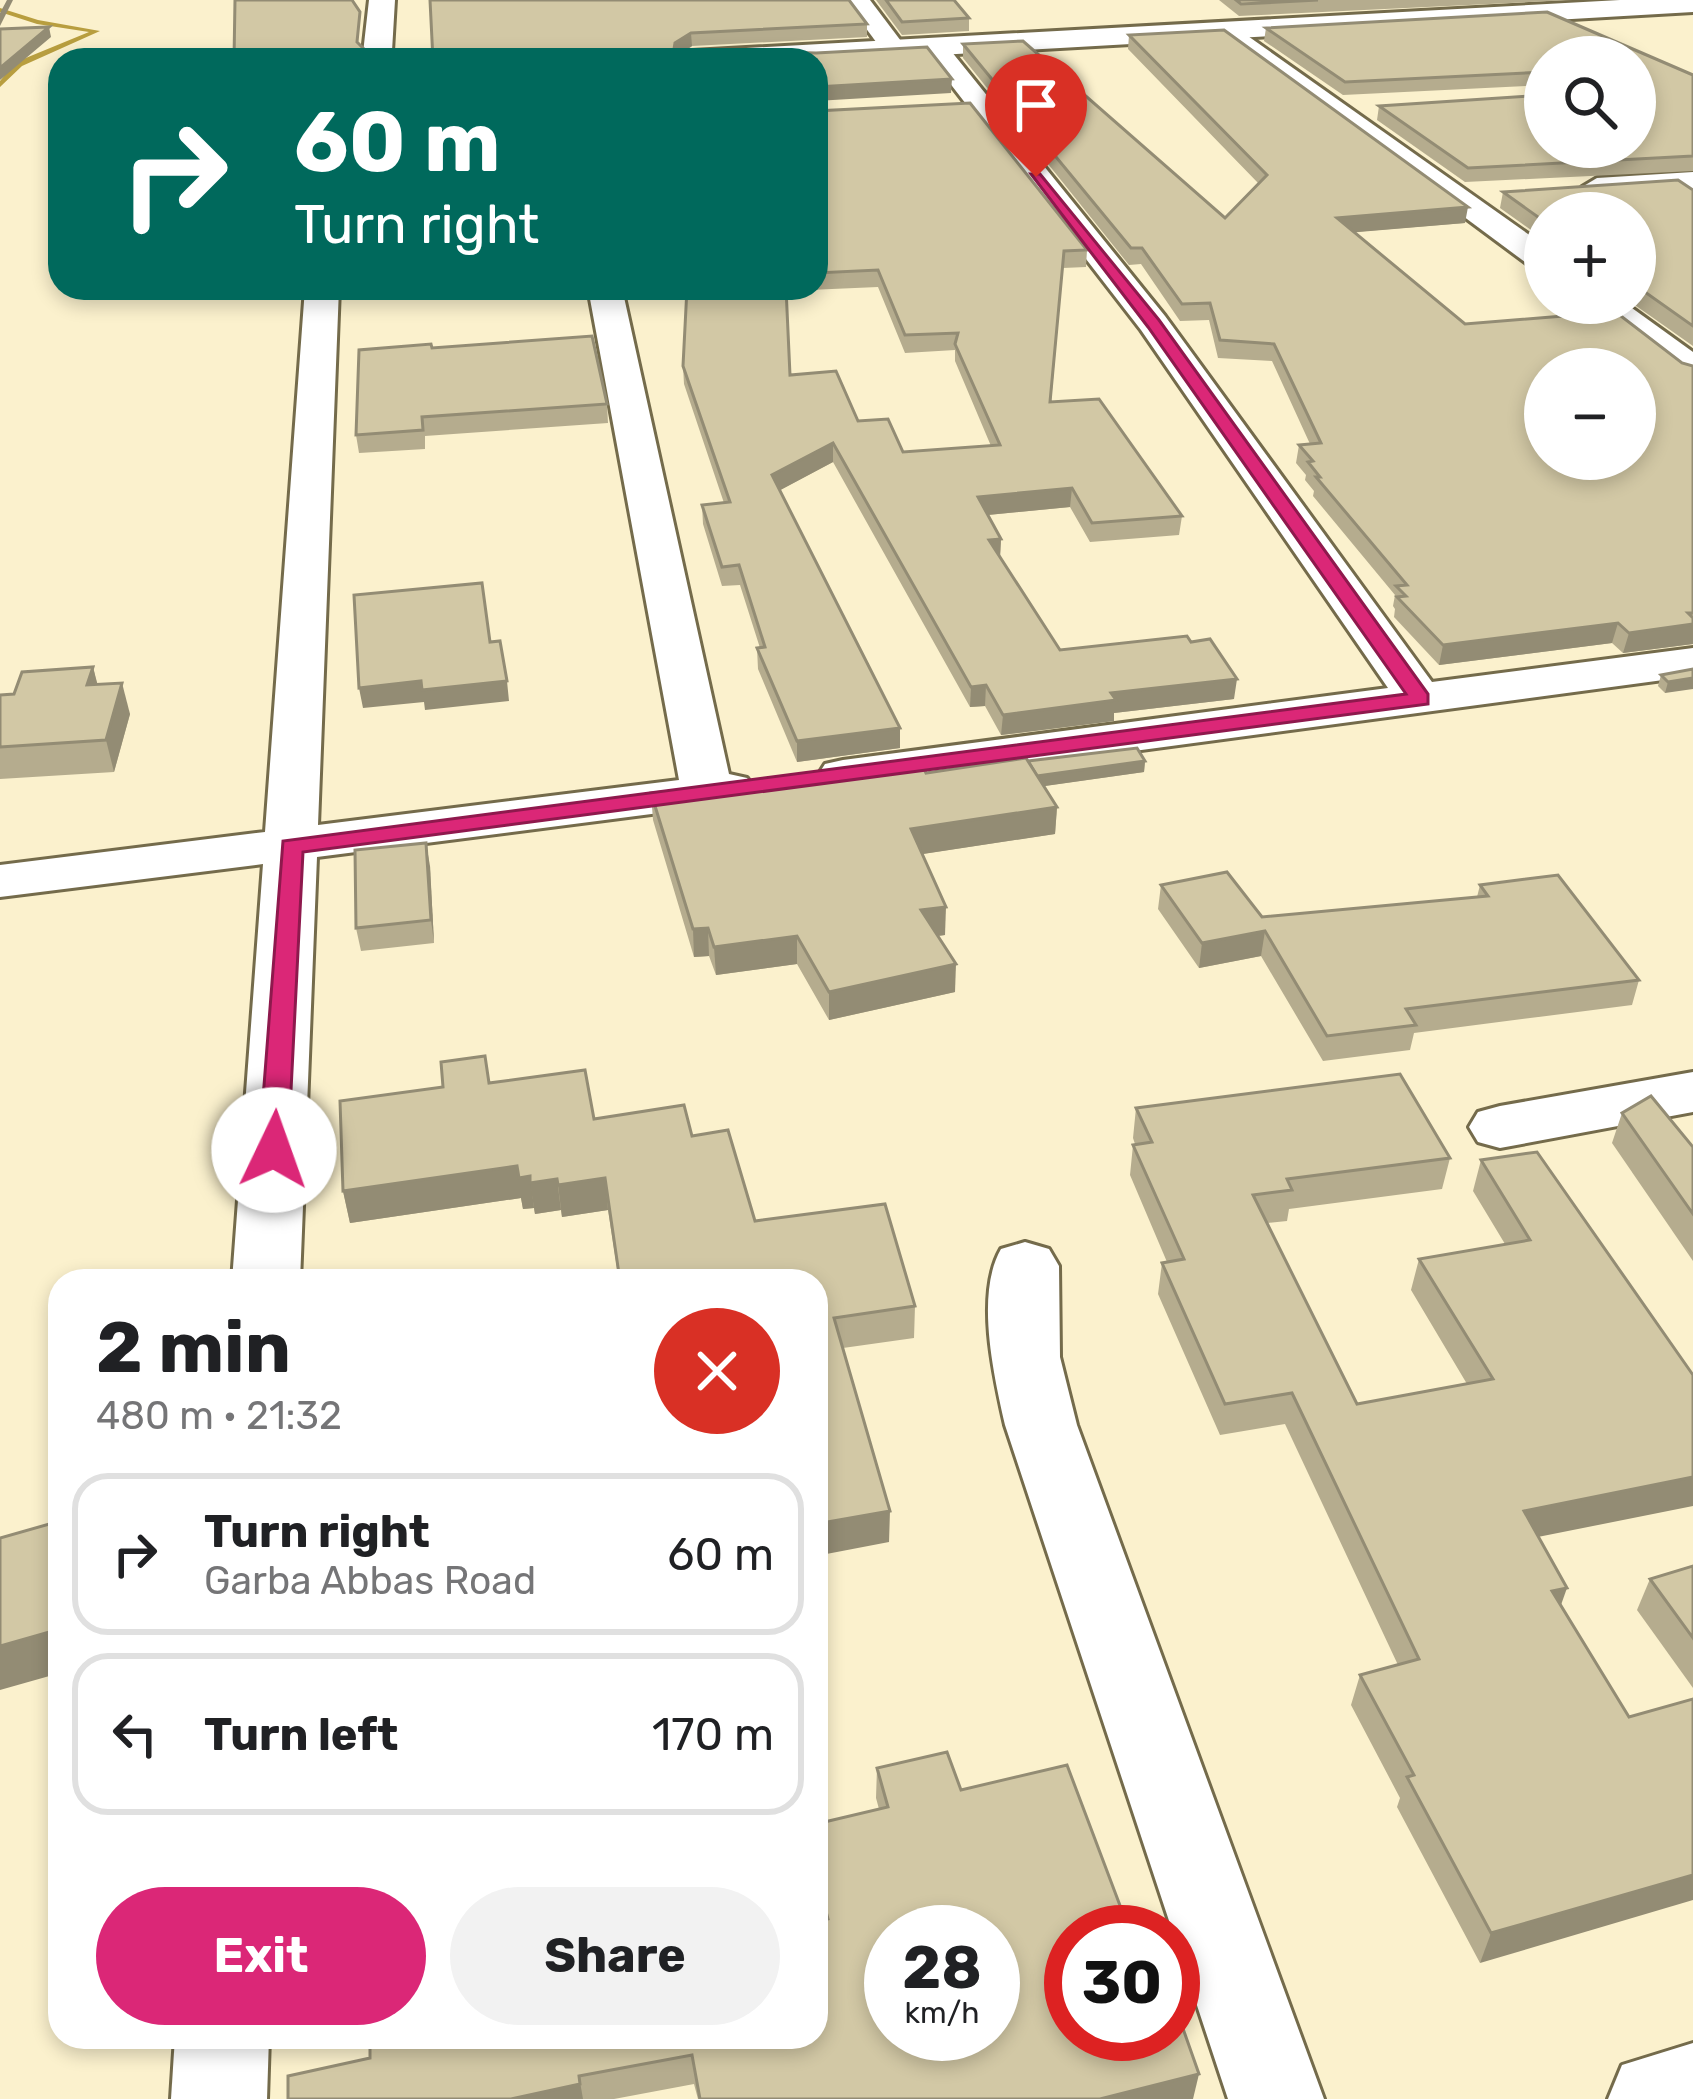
<!DOCTYPE html>
<meta charset="utf-8">
<style>
body{margin:0;font-family:Rubik,sans-serif;background:#f2f2f2;color:#202124;height:100vh;display:flex;flex-direction:column;font-size:45px;white-space:nowrap}
*{box-sizing:border-box;margin:0}
p{font-size:39px;color:#757577}
.icon{flex:none;width:66px;height:66px;fill:none;stroke:currentColor;stroke-width:2;stroke-linecap:round;stroke-linejoin:round}
.map{position:relative;flex:1;overflow:hidden}
.sheet{position:absolute;left:48px;top:1269px;width:780px;height:780px;display:flex;flex-direction:column;background:#fff;border-radius:36px;box-shadow:0 6px 18px #0003}
.sheet>*{flex:none}
.banner{position:absolute;left:48px;top:48px;width:780px;height:252px;border-radius:36px;box-shadow:0 6px 18px #0003;background:#00695c;color:#fff;overflow:hidden}
.fabs{position:absolute;left:1524px;top:36px;display:grid;gap:24px}
.fabs a{display:grid;place-items:center;width:132px;height:132px;border-radius:50%;background:#fff;box-shadow:0 6px 18px #0003;font-size:60px}
.speed{position:absolute;left:864px;top:1905px;display:flex;gap:24px;font-size:60px;font-weight:700;text-align:center}
.speed>*{display:grid;place-content:center;width:156px;height:156px;border-radius:50%;background:#fff;box-shadow:0 6px 18px #0003;line-height:1}
.speed small{font-size:30px;font-weight:400}
.speed .limit{border:18px solid #d22;background:#fff;color:#111}
.pin{position:absolute;display:grid;place-items:center;width:102px;height:102px;color:#fff;margin:-123px -51px;border-radius:50% 50% 50% 0;rotate:-45deg;box-shadow:0 0 12px #0007}
.pin .icon{rotate:45deg}
.me{position:absolute;width:132px;margin:-66px;rotate:3deg;stroke-linejoin:round;filter:drop-shadow(0 0 9px #0008)}
.turn{display:flex;align-items:center;gap:42px;height:252px;padding:0 48px;font-size:54px}
.turn .icon{width:156px;height:156px;stroke-width:2.5}
.turn b{display:block;font-size:84px;line-height:102px}
.round{display:grid;place-items:center;flex:none;width:126px;height:126px;border-radius:63px;background:#f2f2f2}
.overview{display:flex;align-items:center;justify-content:space-between;height:204px;padding:0 48px}
h1{font-size:72px;font-weight:700;line-height:90px}
.primary-button{display:flex;gap:24px;margin-top:auto;padding:24px 48px}
.primary-button a{flex:1;height:138px;border-radius:72px;background:#db2777;color:#fff;font-size:48px;font-weight:700;line-height:138px;text-align:center}
.primary-button a+a{background:#f2f2f2;color:#202124}
ul{padding:0;list-style:none}
li{display:flex;align-items:center;gap:36px;height:162px;margin:0 24px 18px;padding:0 24px;border:6px solid #e0e0e0;border-radius:36px}
li div{flex:1}
li b{display:block;font-size:45px}
li em{font-style:normal}
.map>svg:first-child{display:block}
.lines{fill:none;stroke-linecap:round;stroke-linejoin:round}
.stream{fill:#b89e3f;fill-rule:evenodd}
.street-casing{stroke:#746b4b;stroke-width:6}
.secondary-casing{stroke:#746b4b;stroke-width:6}
.street{fill:#fff;fill-rule:evenodd}
.secondary{fill:#fff;fill-rule:evenodd}
.wall{fill:#b5ac8e;fill-rule:evenodd}
.shaded-wall{fill:#938c74}
.building{fill:#d2c8a5;stroke:#938c74;stroke-width:3;fill-rule:evenodd}
.route{fill:#db2777;stroke:#8e194d;stroke-width:3}
</style>
<div class="map">
<svg width="1693" height="2099" viewBox="0 0 1693 2099">
<rect width="100%" height="100%" fill="#fbf1cd"/>
<g class="lines">
<path class="stream" d="M 0,8 L 38,20 L 100,31 L 22,66 L 0,87 L 0,81 L 16,62 L 89,32 L 37,24 L 0,12 Z"/>
<g class="street-casing">
<g id="street">
<path d="M 845,0 L 870,0 L 907,49 L 903,54 L 885,54 Z"/>
<path d="M 1228,22 L 1545,246 L 1545,271 L 1533,268 L 1219,35 L 1215,30 L 1219,25 Z"/>
<path d="M 934,38 L 943,41 L 1165,316 L 1432,682 L 1693,648 L 1693,676 L 843,790 L 825,786 L 818,775 L 825,764 L 843,760 L 1388,688 L 1141,330 L 925,51 L 921,46 L 925,41 Z"/>
<path d="M 1693,172 L 1693,190 L 1597,196 L 1582,187 L 1597,178 Z"/>
<path d="M 305,288 L 339,288 L 318,825 L 679,780 L 588,288 L 622,288 L 729,774 L 747,778 L 755,789 L 747,800 L 729,804 L 317,857 L 300,1281 L 232,1281 L 263,864 L 0,897 L 0,865 L 265,832 Z"/>
<path d="M 1586,303 L 1625,303 L 1693,352 L 1693,380 L 1680,377 Z"/>
<path d="M 1693,1072 L 1693,1112 L 1500,1148 L 1478,1142 L 1469,1127 L 1478,1112 L 1500,1106 Z"/>
<path d="M 1025,1242 L 1049,1249 L 1059,1266 L 1060,1357 L 1077,1425 L 1324,2099 L 1228,2099 L 1005,1425 C 994,1376 975,1294 1001,1249 Z"/>
<path d="M 175,2037 L 269,2037 L 267,2099 L 171,2099 Z"/>
<path d="M 1693,2043 L 1693,2099 L 1608,2099 L 1622,2065 Z"/>
</g>
</g>
<g class="secondary-casing">
<g id="secondary">
<path d="M 369,0 L 395,0 L 392,51 L 399,60 L 368,60 L 363,53 Z"/>
<path d="M 1620,0 L 1693,0 L 1693,12 L 816,62 L 678,60 L 692,51 Z"/>
</g>
</g>
<use href="#street" class="street"/>
<use href="#secondary" class="secondary"/>
</g>
<g class="wall">
<path d="M 849,0 L 867,24 L 867,37 L 692,46 L 687,50 L 951,93 L 433,60 Z"/>
<path d="M 876,0 L 954,0 L 969,18 L 969,31 L 902,35 Z"/>
<path d="M 1219,0 L 1573,0 L 1239,16 Z"/>
<path d="M 1547,12 L 1693,75 L 1693,171 L 1465,182 L 1377,120 L 1379,106 L 1545,95 L 1545,147 L 1635,147 L 1635,57 L 1545,57 L 1545,85 L 1343,95 L 1264,41 L 1266,28 Z"/>
<path d="M 1129,35 L 1465,223 L 1354,232 L 1465,324 L 1584,314 L 1586,303 L 1604,303 L 1682,363 L 1693,366 L 1693,644 L 1623,653 L 1612,643 L 1439,665 L 1394,617 L 1395,609 L 1393,606 L 1395,595 L 1313,496 L 1314,491 L 1305,480 L 1306,475 L 1296,463 L 1299,445 L 1310,444 L 1272,361 L 1218,358 L 1209,320 L 1180,321 L 1141,264 L 1129,265 L 963,58 L 963,44 L 1225,218 L 1259,184 L 1128,49 Z"/>
<path d="M 816,111 L 1087,250 L 1086,267 L 1063,268 L 1051,402 L 1182,516 L 1179,535 L 1090,542 L 1070,507 L 988,515 L 1001,539 L 1000,556 L 1060,650 L 1234,699 L 1114,713 L 1114,721 L 1001,735 L 985,706 L 970,707 L 833,462 L 780,490 L 900,748 L 797,762 L 758,669 L 757,648 L 760,648 L 740,585 L 722,586 L 703,524 L 702,505 L 724,503 L 684,384 L 683,366 L 687,288 L 816,288 ZM 878,287 L 905,353 L 955,350 L 955,361 L 991,446 L 903,452 L 790,375 L 786,291 Z"/>
<path d="M 1693,190 L 1693,346 L 1632,303 L 1635,303 L 1635,213 L 1545,213 L 1545,240 L 1500,208 L 1503,192 Z"/>
<path d="M 432,348 L 607,404 L 608,423 L 425,436 L 425,449 L 359,453 L 356,435 Z"/>
<path d="M 93,667 L 97,684 L 130,714 L 114,772 L 0,779 L 0,695 L 14,694 Z"/>
<path d="M 1693,669 L 1665,693 L 1658,686 L 1661,675 Z"/>
<path d="M 1028,761 L 1145,761 L 1144,772 L 1044,786 L 1057,807 L 1055,834 L 922,854 L 945,935 L 938,936 L 955,992 L 829,1020 L 797,964 L 716,975 L 709,956 L 694,957 L 653,820 L 651,793 L 722,790 L 926,773 Z"/>
<path d="M 430,866 L 434,943 L 361,951 L 356,928 Z"/>
<path d="M 1161,885 L 1262,917 L 1477,897 L 1480,885 L 1639,980 L 1632,1005 L 1414,1033 L 1410,1050 L 1323,1061 L 1261,956 L 1199,968 L 1158,909 Z"/>
<path d="M 489,1083 L 594,1119 L 692,1136 L 755,1221 L 915,1306 L 914,1338 L 843,1348 L 889,1542 L 816,1281 L 619,1281 L 608,1210 L 562,1217 L 561,1210 L 535,1214 L 534,1208 L 523,1209 L 521,1198 L 350,1223 L 343,1191 Z"/>
<path d="M 1136,1108 L 1450,1158 L 1442,1189 L 1289,1209 L 1287,1221 L 1267,1223 L 1357,1404 L 1467,1384 L 1411,1290 L 1419,1259 L 1505,1244 L 1473,1191 L 1481,1160 L 1537,1152 L 1539,1537 L 1561,1606 L 1629,1717 L 1480,1963 L 1397,1807 L 1400,1798 L 1351,1705 L 1360,1675 L 1398,1665 L 1285,1424 L 1220,1435 L 1158,1294 L 1162,1263 L 1167,1262 L 1130,1175 L 1133,1145 L 1135,1144 L 1133,1138 Z"/>
<path d="M 1622,1113 L 1693,1147 L 1693,1261 L 1612,1143 Z"/>
<path d="M 1693,1566 L 1693,1688 L 1637,1610 L 1650,1579 Z"/>
<path d="M 877,1768 L 961,1790 L 1193,2099 L 698,2099 L 694,2084 L 614,2099 L 288,2099 L 370,2058 L 816,2037 L 821,1921 L 816,1900 L 816,1824 L 879,1809 L 876,1798 Z"/>
</g>
<g class="shaded-wall">
<path d="M 7,0 L 13,0 L 0,26 L 0,13 Z"/>
<path d="M 49,27 L 51,37 L 0,80 L 0,68 Z"/>
<path d="M 691,33 L 692,46 L 676,56 L 675,43 Z"/>
<path d="M 952,79 L 951,93 L 816,101 L 816,87 Z"/>
<path d="M 1468,207 L 1465,223 L 1335,234 L 1337,218 Z"/>
<path d="M 833,443 L 833,462 L 773,494 L 772,475 Z"/>
<path d="M 1072,488 L 1070,507 L 977,516 L 978,497 Z"/>
<path d="M 1001,539 L 1000,558 L 989,540 Z"/>
<path d="M 1618,623 L 1612,643 L 1439,665 L 1443,645 Z"/>
<path d="M 1693,624 L 1693,644 L 1623,653 L 1629,633 Z"/>
<path d="M 93,667 L 101,698 L 87,685 Z"/>
<path d="M 1693,678 L 1693,689 L 1665,693 L 1668,682 Z"/>
<path d="M 1237,679 L 1234,699 L 1114,713 L 1114,721 L 1001,735 L 1003,715 L 1111,693 Z"/>
<path d="M 421,681 L 507,681 L 509,701 L 425,710 L 424,702 L 363,708 L 359,688 Z"/>
<path d="M 122,683 L 130,714 L 114,772 L 106,740 Z"/>
<path d="M 986,685 L 985,706 L 970,707 L 971,687 Z"/>
<path d="M 900,728 L 900,748 L 797,762 L 797,741 Z"/>
<path d="M 1145,761 L 1144,772 L 1031,788 L 1031,777 Z"/>
<path d="M 1057,807 L 1055,834 L 910,856 L 911,829 Z"/>
<path d="M 426,843 L 430,866 L 434,943 L 431,920 Z"/>
<path d="M 946,907 L 945,935 L 920,938 L 921,910 Z"/>
<path d="M 708,928 L 709,956 L 694,957 L 693,929 Z"/>
<path d="M 1265,931 L 1261,956 L 1199,968 L 1202,943 Z"/>
<path d="M 797,936 L 797,964 L 716,975 L 714,947 Z"/>
<path d="M 956,964 L 955,992 L 829,1020 L 829,992 Z"/>
<path d="M 517,1166 L 530,1176 L 534,1208 L 523,1209 L 521,1198 L 350,1223 L 343,1191 Z"/>
<path d="M 605,1178 L 608,1210 L 562,1217 L 558,1185 Z"/>
<path d="M 557,1179 L 561,1210 L 535,1214 L 530,1183 Z"/>
<path d="M 1693,1477 L 1693,1506 L 1513,1542 L 1524,1511 Z"/>
<path d="M 890,1511 L 889,1542 L 816,1556 L 816,1524 Z"/>
<path d="M 1567,1588 L 1556,1619 L 1552,1591 Z"/>
<path d="M 60,1629 L 60,1673 L 0,1690 L 0,1646 Z"/>
<path d="M 1693,1875 L 1693,1900 L 1480,1963 L 1491,1933 Z"/>
<path d="M 1199,2074 L 1193,2099 L 1100,2099 Z"/>
<path d="M 579,2076 L 583,2099 L 511,2099 Z"/>
</g>
<g class="building">
<path d="M 235,0 L 352,0 L 360,12 L 357,42 L 366,51 L 383,51 L 389,60 L 234,60 Z"/>
<path d="M 430,0 L 849,0 L 867,24 L 691,33 L 675,43 L 674,49 L 816,53 L 927,47 L 952,79 L 816,87 L 816,60 L 433,60 Z"/>
<path d="M 886,0 L 954,0 L 969,18 L 902,22 Z"/>
<path d="M 1236,0 L 1318,0 L 1241,4 Z"/>
<path d="M 1547,12 L 1693,75 L 1693,156 L 1468,168 L 1379,106 L 1545,95 L 1545,147 L 1635,147 L 1635,57 L 1545,57 L 1545,72 L 1345,82 L 1266,28 Z"/>
<path d="M 49,27 L 0,68 L 0,29 Z"/>
<path d="M 1224,30 L 1468,207 L 1337,218 L 1465,324 L 1600,313 L 1588,303 L 1604,303 L 1682,363 L 1693,366 L 1693,613 L 1688,613 L 1693,618 L 1693,624 L 1629,633 L 1618,623 L 1443,645 L 1397,597 L 1406,596 L 1396,586 L 1407,585 L 1316,477 L 1320,477 L 1308,462 L 1313,461 L 1299,445 L 1321,443 L 1274,344 L 1220,340 L 1210,303 L 1182,304 L 1142,248 L 1131,248 L 963,44 L 1023,41 L 1225,218 L 1267,175 L 1129,35 ZM 1545,369 L 1635,369 L 1635,459 L 1545,459 Z"/>
<path d="M 970,103 L 1087,250 L 1064,251 L 1050,402 L 1099,399 L 1182,516 L 1092,523 L 1072,488 L 978,497 L 1001,539 L 989,540 L 1060,650 L 1187,636 L 1191,642 L 1210,639 L 1237,679 L 1111,693 L 1116,700 L 1003,715 L 986,685 L 971,687 L 833,443 L 772,475 L 900,728 L 797,741 L 757,648 L 765,647 L 739,565 L 722,567 L 702,505 L 730,502 L 683,366 L 687,288 L 786,288 L 790,375 L 836,371 L 858,421 L 888,419 L 903,452 L 1000,445 L 955,344 L 958,333 L 905,335 L 878,270 L 816,273 L 816,111 Z"/>
<path d="M 1678,180 L 1693,190 L 1693,326 L 1635,285 L 1635,213 L 1545,213 L 1545,222 L 1503,192 Z"/>
<path d="M 592,336 L 607,404 L 422,417 L 423,430 L 356,435 L 359,350 L 431,344 L 432,348 Z"/>
<path d="M 482,583 L 490,642 L 500,641 L 507,681 L 422,690 L 421,681 L 359,688 L 354,595 Z"/>
<path d="M 93,667 L 87,685 L 122,683 L 106,740 L 0,747 L 0,695 L 14,694 L 22,672 Z"/>
<path d="M 1693,669 L 1693,678 L 1668,682 L 1661,675 Z"/>
<path d="M 1137,748 L 1145,761 L 1037,776 L 1028,761 Z"/>
<path d="M 1026,758 L 1057,807 L 911,829 L 946,907 L 921,910 L 956,964 L 829,992 L 797,936 L 714,947 L 708,928 L 693,929 L 651,793 L 721,786 L 722,790 L 919,759 L 926,773 Z"/>
<path d="M 426,843 L 431,920 L 356,928 L 355,850 Z"/>
<path d="M 1227,872 L 1262,917 L 1488,896 L 1480,885 L 1558,875 L 1639,980 L 1406,1009 L 1416,1025 L 1327,1036 L 1265,931 L 1202,943 L 1161,885 Z"/>
<path d="M 485,1056 L 489,1083 L 585,1070 L 594,1119 L 684,1105 L 692,1136 L 728,1130 L 755,1221 L 885,1204 L 915,1306 L 834,1318 L 890,1511 L 816,1524 L 816,1281 L 620,1281 L 605,1178 L 558,1185 L 557,1179 L 530,1183 L 530,1176 L 519,1178 L 517,1166 L 343,1191 L 340,1101 L 443,1087 L 441,1062 Z"/>
<path d="M 1400,1074 L 1450,1158 L 1287,1179 L 1292,1190 L 1253,1195 L 1357,1404 L 1493,1379 L 1419,1259 L 1530,1240 L 1481,1160 L 1537,1152 L 1693,1375 L 1693,1477 L 1524,1511 L 1567,1588 L 1552,1591 L 1629,1717 L 1693,1699 L 1693,1875 L 1491,1933 L 1407,1777 L 1414,1775 L 1360,1675 L 1419,1659 L 1292,1393 L 1225,1404 L 1162,1263 L 1184,1259 L 1133,1145 L 1152,1142 L 1136,1108 Z"/>
<path d="M 1651,1096 L 1693,1147 L 1693,1214 L 1622,1113 Z"/>
<path d="M 60,1521 L 60,1629 L 0,1646 L 0,1538 Z"/>
<path d="M 1693,1566 L 1693,1638 L 1650,1579 Z"/>
<path d="M 947,1752 L 961,1790 L 1067,1765 L 1130,1932 L 1071,1932 L 1071,2034 L 1173,2034 L 1174,2003 L 1199,2074 L 1100,2099 L 700,2099 L 692,2055 L 579,2076 L 580,2084 L 511,2099 L 288,2099 L 288,2076 L 370,2058 L 370,2037 L 816,2037 L 816,1922 L 828,1919 L 816,1873 L 816,1824 L 888,1807 L 877,1768 ZM 891,1932 L 993,1932 L 993,2034 L 891,2034 Z"/>
</g>
<path class="route" d="M 1031,174 L 1040,174 L 1159,320 L 1428,694 L 1428,704 L 303,852 L 288,1150 L 284,1157 L 263,1157 L 259,1150 L 283,841 L 1406,694 L 1148,327 Z"/>
</svg>
<div class="fabs">
<a><svg class="icon" aria-label="search" viewBox="0 0 24 24"><circle cx="10" cy="10" r="6"/><path d="M15 15l6 6"/></svg></a>
<a>+</a>
<a>−</a>
</div>
<div class="speed"><div>28<small>km/h</small></div><div class="limit">30</div></div>
<div class="pin" style="left:1036px;top:177px;background:#d93025"><svg class="icon" aria-label="arrive" viewBox="0 0 24 24"><path d="M6 21V4h12l-3 4 3 4H6"/></svg></div>
<svg class="me" style="left:274px;top:1150px" viewBox="-20 -20 40 40"><circle r="19" fill="#fff"/><path d="M0-13L10 11 0 6-10 11z" fill="#db2777"/></svg>
<div class="banner">
<div class="turn"><svg class="icon" aria-label="right" viewBox="0 0 24 24"><path d="M7 20v-9h11M14 6l5 5-5 5"/></svg><div><b>60 m</b>Turn right</div></div>
</div>
<section class="sheet">
<div class="overview"><div><h1>2 min</h1><p>480 m · 21:32</p></div><a class="round" style="background:#d93025;color:#fff"><svg class="icon" aria-label="close" viewBox="0 0 24 24"><path d="M6 6l12 12M18 6L6 18"/></svg></a></div>
<ul>
<li><svg class="icon" aria-label="right" viewBox="0 0 24 24"><path d="M7 20v-9h11M14 6l5 5-5 5"/></svg><div><b>Turn right</b><p>Garba Abbas Road</p></div><em>60 m</em></li>
<li><svg class="icon" aria-label="left" viewBox="0 0 24 24"><path d="M17 20v-9H6M10 6l-5 5 5 5"/></svg><div><b>Turn left</b></div><em>170 m</em></li>
</ul>
<div class="primary-button"><a>Exit</a><a>Share</a></div>
</section>
</div>
